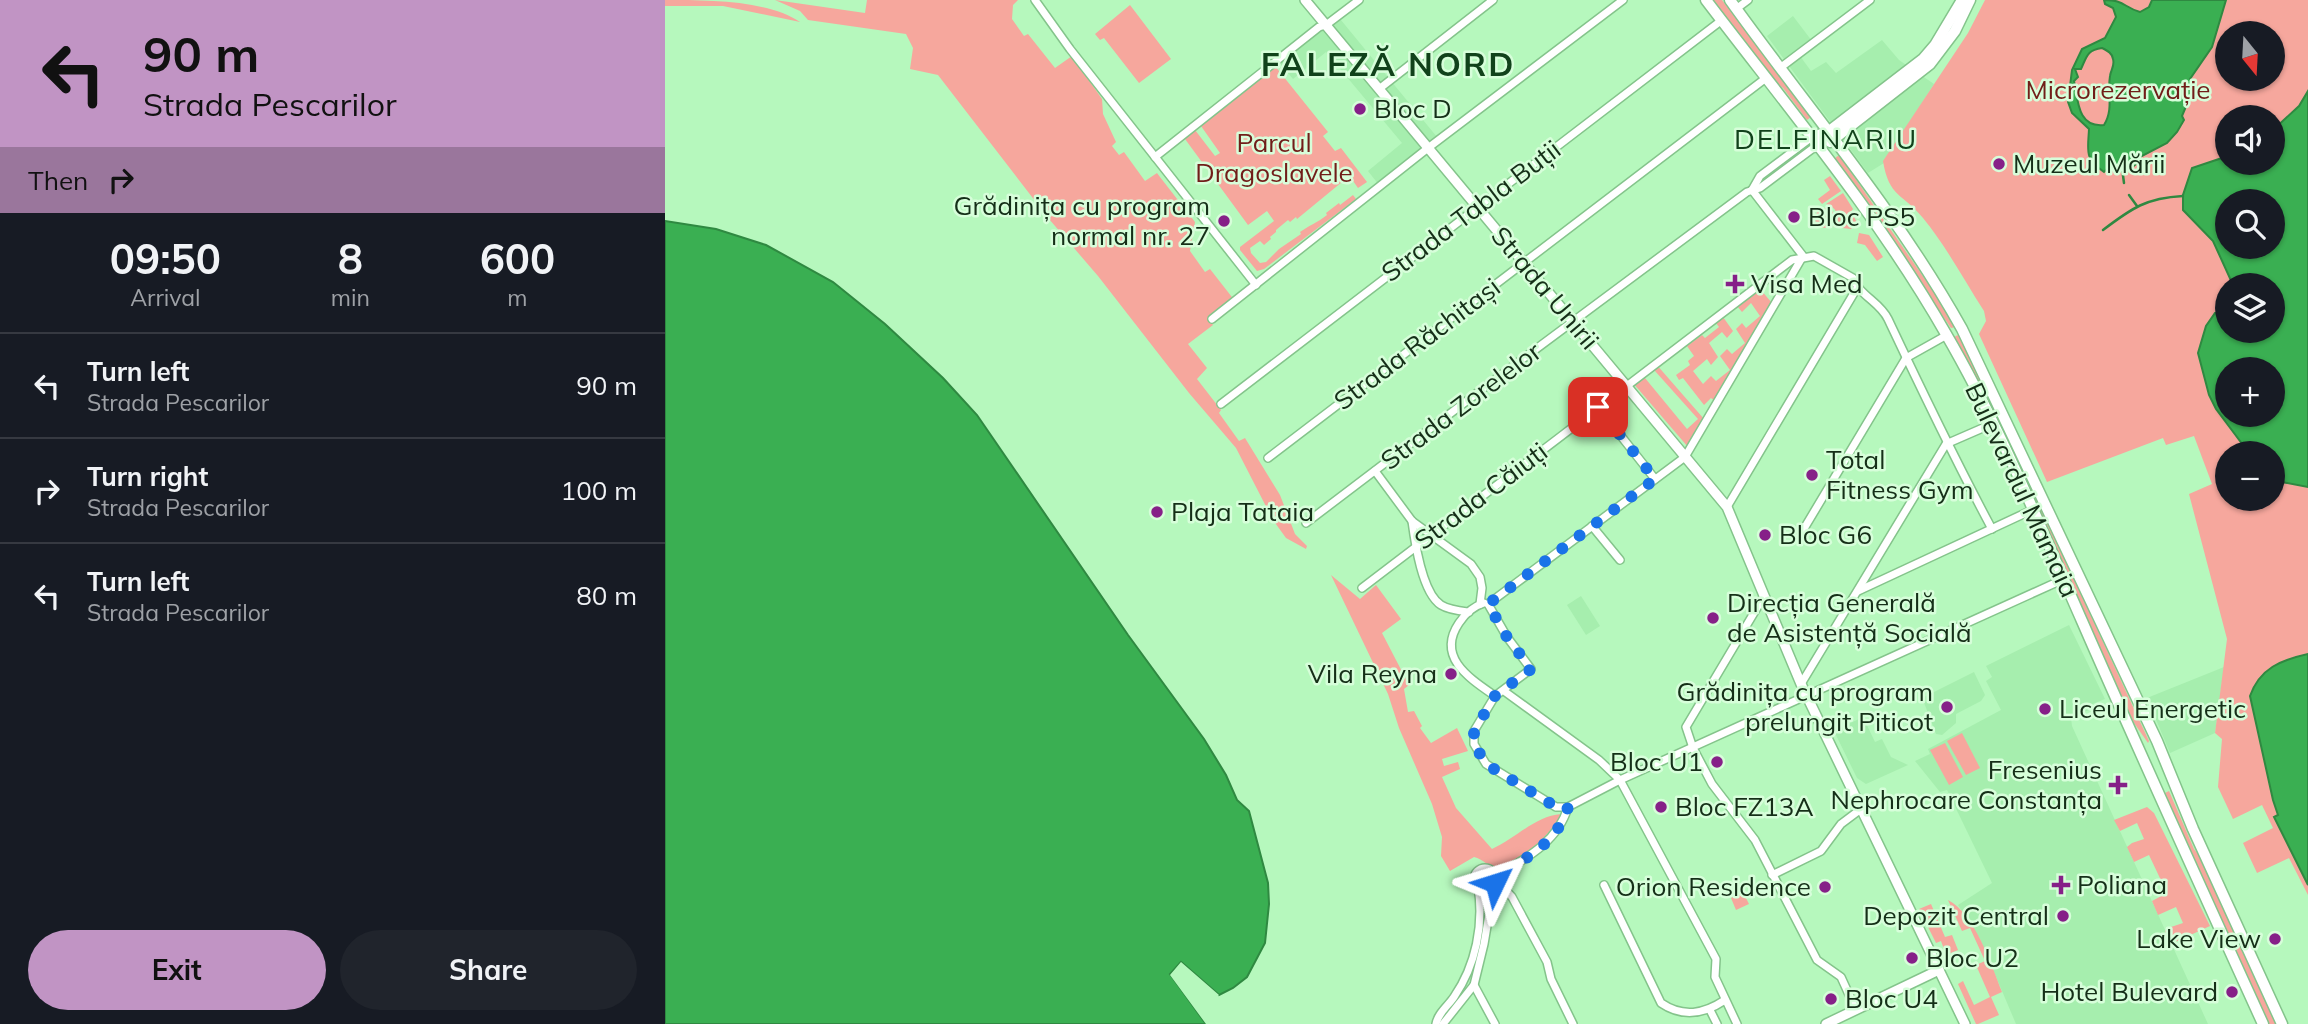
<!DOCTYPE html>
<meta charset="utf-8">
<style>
body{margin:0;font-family:Mulish,sans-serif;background:#20242c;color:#f1f3f6;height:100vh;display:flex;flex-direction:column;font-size:26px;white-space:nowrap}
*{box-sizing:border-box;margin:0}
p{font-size:23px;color:#9ea1a6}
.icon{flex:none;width:38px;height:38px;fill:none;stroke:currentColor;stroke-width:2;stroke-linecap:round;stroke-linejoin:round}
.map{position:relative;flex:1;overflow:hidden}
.side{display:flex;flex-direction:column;background:#171b24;width:665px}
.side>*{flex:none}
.hud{background:#c194c4;color:#111;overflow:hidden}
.needle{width:46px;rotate:162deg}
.tools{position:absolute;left:1550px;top:21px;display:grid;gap:14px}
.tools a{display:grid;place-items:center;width:70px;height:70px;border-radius:50%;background:#171b24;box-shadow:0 2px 5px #0004;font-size:35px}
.pin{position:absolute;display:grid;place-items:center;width:60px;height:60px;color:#fff;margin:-30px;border-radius:14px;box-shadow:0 4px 10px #0006}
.me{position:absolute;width:77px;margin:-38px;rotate:49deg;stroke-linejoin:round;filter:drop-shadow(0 0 5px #0008)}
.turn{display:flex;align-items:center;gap:24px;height:147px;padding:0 28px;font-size:32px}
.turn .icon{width:91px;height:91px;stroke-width:2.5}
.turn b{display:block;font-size:49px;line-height:60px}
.then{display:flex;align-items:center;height:66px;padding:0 28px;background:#0003;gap:14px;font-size:26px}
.eta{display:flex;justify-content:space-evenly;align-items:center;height:119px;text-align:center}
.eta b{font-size:42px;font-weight:700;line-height:49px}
.action{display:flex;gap:14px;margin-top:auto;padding:14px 28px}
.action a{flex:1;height:80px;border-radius:42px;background:#c194c4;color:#111;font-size:28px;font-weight:700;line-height:80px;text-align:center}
.action a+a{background:#20242c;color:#f1f3f6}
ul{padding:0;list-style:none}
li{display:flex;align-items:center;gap:21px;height:105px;padding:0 28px;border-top:2px solid #363941}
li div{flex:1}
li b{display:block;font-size:26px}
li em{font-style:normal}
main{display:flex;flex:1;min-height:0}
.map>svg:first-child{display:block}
.built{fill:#a6eeae}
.green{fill:#f6a79d;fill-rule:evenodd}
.water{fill:#3aaf52;stroke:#2f8941;stroke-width:2;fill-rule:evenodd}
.pier{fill:#b6f8bd}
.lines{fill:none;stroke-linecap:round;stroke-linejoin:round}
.stream{stroke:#2f8941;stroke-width:2.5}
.minor-casing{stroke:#84c48b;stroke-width:10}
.tertiary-casing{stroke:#84c48b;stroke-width:12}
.secondary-casing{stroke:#84c48b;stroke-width:13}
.minor{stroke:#fff;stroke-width:7}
.tertiary{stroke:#fff;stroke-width:9}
.secondary{stroke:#fff;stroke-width:10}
.route{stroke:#1a73e8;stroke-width:12;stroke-dasharray:0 21.6}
.poi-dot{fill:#862088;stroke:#d7feda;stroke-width:2.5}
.labels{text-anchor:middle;stroke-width:5;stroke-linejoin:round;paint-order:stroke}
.park-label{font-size:26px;fill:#711d19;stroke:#d7feda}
.poi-label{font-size:26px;fill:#152f18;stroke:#d7feda;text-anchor:start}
.street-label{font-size:26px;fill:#152f18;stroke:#d7feda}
.neighbourhood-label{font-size:28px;letter-spacing:2px;fill:#11421b;stroke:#d7feda}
.district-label{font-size:33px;font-weight:bold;letter-spacing:2px;fill:#11421b;stroke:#d7feda}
</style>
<main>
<section class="side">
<div class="hud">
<div class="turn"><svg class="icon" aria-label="left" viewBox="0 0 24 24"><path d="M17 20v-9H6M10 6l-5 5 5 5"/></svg><div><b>90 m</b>Strada Pescarilor</div></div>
<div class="then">Then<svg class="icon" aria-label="right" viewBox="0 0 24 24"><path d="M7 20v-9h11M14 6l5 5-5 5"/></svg></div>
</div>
<div class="eta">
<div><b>09:50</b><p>Arrival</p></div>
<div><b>8</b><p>min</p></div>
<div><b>600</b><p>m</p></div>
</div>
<ul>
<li><svg class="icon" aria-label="left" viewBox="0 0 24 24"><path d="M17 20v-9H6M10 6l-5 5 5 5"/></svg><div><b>Turn left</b><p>Strada Pescarilor</p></div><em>90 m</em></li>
<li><svg class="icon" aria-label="right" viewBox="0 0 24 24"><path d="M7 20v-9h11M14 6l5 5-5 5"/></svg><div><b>Turn right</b><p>Strada Pescarilor</p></div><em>100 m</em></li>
<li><svg class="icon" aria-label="left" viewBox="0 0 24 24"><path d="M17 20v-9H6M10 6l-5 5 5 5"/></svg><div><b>Turn left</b><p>Strada Pescarilor</p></div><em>80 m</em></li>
</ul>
<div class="action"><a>Exit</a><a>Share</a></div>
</section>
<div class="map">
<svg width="1643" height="1024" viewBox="0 0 1643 1024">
<rect width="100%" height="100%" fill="#b6f8bd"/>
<g class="built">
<path d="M 671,14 L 772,137 L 714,185 L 703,171 L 737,143 L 661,52 L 628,79 L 613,61 Z"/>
<path d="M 1128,16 L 1150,45 L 1135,56 L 1146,71 L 1161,62 L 1171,73 L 1217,40 L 1234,60 L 1269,84 L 1219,163 L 1203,173 L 1102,36 Z"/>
<path d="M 916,596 L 935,626 L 921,635 L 902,605 Z"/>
<path d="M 1404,625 L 1440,699 L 1425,705 L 1426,709 L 1406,718 L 1407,726 L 1543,1024 L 1351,1024 L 1315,939 L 1293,905 L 1327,883 L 1282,790 L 1275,792 L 1250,761 L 1265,754 L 1263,749 L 1336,710 L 1321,681 L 1327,677 L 1321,666 Z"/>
<path d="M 1559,667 L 1550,733 L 1505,753 L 1482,698 Z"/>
<path d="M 1309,672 L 1320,695 L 1316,701 L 1291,714 L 1291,723 L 1277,735 L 1271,734 L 1258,700 L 1259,697 Z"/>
<path d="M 1198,717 L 1210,742 L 1217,739 L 1226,757 L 1243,765 L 1201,784 L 1192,778 L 1169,731 Z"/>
</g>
<g class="green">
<path d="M 0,0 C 42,0 103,0 135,22 L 58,6 L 0,6 Z"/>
<path d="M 110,0 L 200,13 L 202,0 L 353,0 L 348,5 L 347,19 L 359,36 L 363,34 L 390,68 L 407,56 L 437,99 L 438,114 L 451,142 L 447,146 L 454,155 L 459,152 L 480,181 L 492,173 L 495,177 L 530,222 L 525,251 L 540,272 L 545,269 L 570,301 L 544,318 L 548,325 L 523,344 L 542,368 L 532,379 L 556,410 L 554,413 L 574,441 L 580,438 L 615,495 L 630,534 L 642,546 L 641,549 L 621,538 L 608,520 L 571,448 L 524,393 L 433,276 L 384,219 L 273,75 L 245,69 L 248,48 L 241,34 L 143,20 L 135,11 Z"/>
<path d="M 1047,0 L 1057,0 L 1146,117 L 1142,120 L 1118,88 L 1102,75 Z"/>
<path d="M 1320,0 L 1643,0 L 1643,895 L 1624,858 L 1592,873 L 1578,843 L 1608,828 L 1597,805 L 1568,819 L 1553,787 L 1557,739 L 1550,733 L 1562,639 L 1524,494 L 1547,484 L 1529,436 L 1501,445 L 1498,438 L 1382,482 L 1314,334 L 1321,321 L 1319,311 C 1299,280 1281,246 1258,218 C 1238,193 1224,198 1218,161 L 1303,33 ZM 1563,33 L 1608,33 L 1608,79 L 1563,79 ZM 1563,117 L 1608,117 L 1608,163 L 1563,163 ZM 1563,201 L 1608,201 L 1608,247 L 1563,247 ZM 1563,285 L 1608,285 L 1608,331 L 1563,331 ZM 1563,369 L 1608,369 L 1608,415 L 1563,415 ZM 1563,453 L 1608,453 L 1608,499 L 1563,499 Z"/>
<path d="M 465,5 L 506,59 L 474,83 L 439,38 L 435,40 L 430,34 Z"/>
<path d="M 610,66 L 663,132 L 658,136 L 670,151 L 676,148 L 702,182 L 693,188 L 686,178 L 679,183 L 677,182 L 632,219 L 631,217 L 625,222 L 623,220 L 611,230 L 611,232 L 605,237 L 606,239 L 599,245 L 595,241 L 585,248 L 586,253 L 595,263 L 601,262 L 614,249 L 636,234 L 635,232 C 643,226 652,223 662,215 L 661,213 L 674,203 L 675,205 L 688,195 L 691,199 L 599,269 L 592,271 L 575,250 L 575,247 L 609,221 L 602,211 L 583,225 L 520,139 L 530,130 L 550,156 L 555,153 L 536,126 Z"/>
<path d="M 1174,155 L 1280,308 L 1291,327 L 1286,328 L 1169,159 Z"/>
<path d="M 1165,176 L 1176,191 L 1157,204 L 1153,199 L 1165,190 L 1159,180 Z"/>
<path d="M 1178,193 L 1188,209 L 1186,212 L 1192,222 L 1186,229 L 1168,227 C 1176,218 1173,208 1161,204 Z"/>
<circle cx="1160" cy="218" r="10"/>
<path d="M 1194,233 L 1204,235 L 1218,257 L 1212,261 L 1200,245 L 1192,243 Z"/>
<path d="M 1095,289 L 1107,303 L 1050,401 L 1046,398 L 1039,405 L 1018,378 L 1014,380 L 1011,375 L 1025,365 L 1023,361 L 1029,356 L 1022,346 L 1037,335 L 1040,338 L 1054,327 L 1051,323 L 1058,317 L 1068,331 L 1062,338 L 1057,332 L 1044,343 L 1053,357 L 1046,365 L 1042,359 L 1028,371 L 1038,384 L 1046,376 L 1051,381 L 1065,370 L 1055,356 L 1062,349 L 1067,354 L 1080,343 L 1071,329 L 1077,323 L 1081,328 L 1095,316 L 1086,303 L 1077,312 L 1072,306 Z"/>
<path d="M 1295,334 L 1484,741 L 1483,743 L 1469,723 L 1289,337 Z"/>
<path d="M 991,364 L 1039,419 L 1023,447 L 968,383 L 976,376 L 980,378 L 1022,429 L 1033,419 L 990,371 L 988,366 Z"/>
<path d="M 666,575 L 695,599 L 711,585 L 736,619 L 717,633 L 744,685 L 739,689 L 743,712 L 749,711 L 757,726 L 755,728 L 766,743 L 792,728 L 803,751 L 777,759 L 779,766 L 793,762 L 795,769 L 777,777 L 791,808 L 827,849 C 850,839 870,816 896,814 C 890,830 851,868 834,868 C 824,868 818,859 809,857 L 785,871 L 776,856 L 777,837 L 767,804 L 734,728 L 723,694 Z"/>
<path d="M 1297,733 L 1315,768 L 1301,775 L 1282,741 Z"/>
<path d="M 1280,743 L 1298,777 L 1284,785 L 1265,750 Z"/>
<path d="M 1504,791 L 1529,849 L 1536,858 L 1612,1024 L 1604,1024 L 1505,806 L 1500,793 Z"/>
<path d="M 1482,807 L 1489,813 L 1545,926 L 1506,944 L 1500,931 L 1506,927 L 1518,923 L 1511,907 L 1493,915 L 1487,901 L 1502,893 L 1484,855 L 1469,862 L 1462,847 L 1467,843 L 1479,839 L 1472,823 L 1455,831 L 1449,820 Z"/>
<path d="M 1078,892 L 1084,904 L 1071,910 L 1066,898 Z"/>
<path d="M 1283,900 C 1310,914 1326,964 1337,992 L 1326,997 L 1334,1015 L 1313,1024 L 1311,1024 L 1293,984 L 1298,981 L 1309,1005 L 1325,997 L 1311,965 L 1320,961 L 1305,928 L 1297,931 Z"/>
<path d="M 1266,904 L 1280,937 L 1287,935 L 1293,950 L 1281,955 L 1276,941 L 1271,943 L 1254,909 Z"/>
</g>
<g class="water">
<path d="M 1439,0 C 1460,0 1458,7 1475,12 L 1484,7 L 1487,0 L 1561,0 L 1547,47 L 1525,79 L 1530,85 L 1517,116 L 1519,120 L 1512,132 L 1502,143 L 1471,159 L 1471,164 L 1465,169 L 1443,168 L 1439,172 C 1419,158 1423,151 1424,129 L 1407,113 L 1403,102 L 1407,70 L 1417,49 L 1440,38 L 1451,17 L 1448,8 L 1440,4 ZM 1437,48 C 1443,51 1447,53 1448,59 C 1450,66 1446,69 1445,76 C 1442,93 1449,109 1439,125 C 1412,128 1413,99 1409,81 L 1413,77 L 1410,69 L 1416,69 C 1422,56 1422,50 1437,48 Z"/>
<path d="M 1643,91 L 1643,487 L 1617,482 L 1608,476 L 1608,453 L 1584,453 L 1551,409 L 1544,395 L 1533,353 L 1541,326 L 1550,313 L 1556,313 L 1563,324 L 1563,331 L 1608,331 L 1608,285 L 1568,285 L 1548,241 L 1518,210 L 1518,195 L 1527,168 L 1563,156 L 1563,163 L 1608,163 L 1608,130 L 1634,106 ZM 1608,201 L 1608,247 L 1563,247 L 1563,201 ZM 1608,369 L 1608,415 L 1563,415 L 1563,369 Z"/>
<path d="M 0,221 L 51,229 L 101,245 L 168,282 L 220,324 L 278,378 L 312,415 L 463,635 L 539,739 L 561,775 L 572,800 L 584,811 L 603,883 L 604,904 L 600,943 L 582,977 L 568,988 L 554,995 L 516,962 L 505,974 L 541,1024 L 0,1024 Z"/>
<path d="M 1643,654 L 1643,885 L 1609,817 L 1613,815 L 1608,800 L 1585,696 C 1595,668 1616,660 1643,654 Z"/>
</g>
<path class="pier" d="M 516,962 L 554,995 L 551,998 L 516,967 L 509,975 L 544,1024 L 541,1024 L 505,975 Z"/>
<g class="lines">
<g class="stream">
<path d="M 1457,168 L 1459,183"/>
<path d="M 1464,195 L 1472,206"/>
<path d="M 1438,230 C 1467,208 1481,198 1518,196"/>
</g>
<g class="minor-casing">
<g id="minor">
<path d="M 370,0 L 405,49 L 591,285"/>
<path d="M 1071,9 L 1083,0"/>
<path d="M 1115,68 L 1205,0"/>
<path d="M 714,89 L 828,0"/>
<path d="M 490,157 L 654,27 L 661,25 L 694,0"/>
<path d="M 1087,190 L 1095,176 L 1147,137"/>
<path d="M 547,319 L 763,148 L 958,0"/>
<path d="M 556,404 L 1057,20"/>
<path d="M 933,407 L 990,479"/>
<path d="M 603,458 L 1101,78"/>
<path d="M 710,471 L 747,521 L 806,564 L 815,577 L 817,588 L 815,604"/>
<path d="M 1062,507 L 1192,288"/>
<path d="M 747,521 C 750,543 757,593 776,605 C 784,610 795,611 804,612"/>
<path d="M 641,523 L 828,381 L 1082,192 L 1095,188 L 1147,149 L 1155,147"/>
<path d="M 927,526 L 955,560"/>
<path d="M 1134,537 L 1241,358 L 1282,335"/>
<path d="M 697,588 L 1127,260 L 1149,256 L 1188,278 C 1195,296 1215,302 1223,319 C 1256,389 1290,460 1327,529"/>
<path d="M 1193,591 L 1367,510"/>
<path d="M 1099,596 L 1021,727 L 1028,748 L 1047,784 L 1090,840 L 1152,960 L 1176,977 L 1191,1010"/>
<path d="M 819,603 C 809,606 800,614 794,623 C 771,657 804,678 830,696"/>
<path d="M 823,604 L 842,637 L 866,669 L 830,696 L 809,731 L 809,744 L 821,764 L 891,807 L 903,807 L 955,780 L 1399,579"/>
<path d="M 823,604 L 1020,457 L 1138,256 L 1087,190"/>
<path d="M 1136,684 L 1281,444 L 1327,424"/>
<path d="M 839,691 L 934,760 L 955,780 L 1051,959 L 1050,977 L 1072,1024"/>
<circle cx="820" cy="879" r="11"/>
<path d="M 1107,875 L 1156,851 L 1176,824 L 1196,809"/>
<path d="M 831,876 C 860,859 893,842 903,807"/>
<path d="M 831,880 L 847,897 L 882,962 L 886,979 L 908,1024"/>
<path d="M 939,885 L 996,1003 C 1018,1018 1039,1014 1060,1000"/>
<path d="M 809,985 L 830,1024"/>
<path d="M 1045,1010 L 1052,1024"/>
<path d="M 771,1024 C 773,1013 783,1006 789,997 C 811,965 819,924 813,887"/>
<path d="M 778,1024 L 809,985 L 819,944 L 829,885"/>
</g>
</g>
<g class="tertiary-casing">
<g id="tertiary">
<path d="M 640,0 L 1062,507 L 1136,684 L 1300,1024"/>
<path d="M 1161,1024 L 1274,970"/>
</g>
</g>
<g class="secondary-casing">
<g id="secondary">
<path d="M 1041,0 C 1124,109 1213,215 1281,334 C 1334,425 1375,526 1417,621 C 1476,756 1537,890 1598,1024"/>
<path d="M 1065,0 C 1143,109 1232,212 1297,329 L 1492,741 L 1528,829 L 1617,1024"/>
<path d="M 1147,137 L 1163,132 L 1258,59 L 1270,45 L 1297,0"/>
<path d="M 1165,142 L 1265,64 L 1290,31 L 1305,0"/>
</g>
</g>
<use href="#minor" class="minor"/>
<use href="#tertiary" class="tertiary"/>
<use href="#secondary" class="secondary"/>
</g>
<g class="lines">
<path class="route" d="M 830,883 L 831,876 C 860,860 893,842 903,807 L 891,807 L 821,764 L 809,744 L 809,731 L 830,696 L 866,669 L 842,637 L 823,604 L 990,479 L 933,407"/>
</g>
<g class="poi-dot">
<circle cx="695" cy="109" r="7"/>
<circle cx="1334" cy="164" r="7"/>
<circle cx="1129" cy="217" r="7"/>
<circle cx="559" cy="221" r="7"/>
<path d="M1066.5 273.5h7v7h7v7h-7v7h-7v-7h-7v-7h7z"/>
<circle cx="1147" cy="475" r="7"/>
<circle cx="492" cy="512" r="7"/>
<circle cx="1100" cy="535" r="7"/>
<circle cx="1048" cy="618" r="7"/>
<circle cx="786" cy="674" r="7"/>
<circle cx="1282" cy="707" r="7"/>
<circle cx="1380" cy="709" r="7"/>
<circle cx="1052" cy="762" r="7"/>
<path d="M1449.5 774.5h7v7h7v7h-7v7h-7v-7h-7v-7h7z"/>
<circle cx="996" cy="807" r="7"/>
<path d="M1392.5 874.5h7v7h7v7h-7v7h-7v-7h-7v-7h7z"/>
<circle cx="1160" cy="887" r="7"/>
<circle cx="1398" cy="916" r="7"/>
<circle cx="1610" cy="939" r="7"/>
<circle cx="1247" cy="958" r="7"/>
<circle cx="1567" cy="992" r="7"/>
<circle cx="1166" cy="999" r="7"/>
</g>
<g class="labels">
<g class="park-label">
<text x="1453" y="99">Microrezervație</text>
<text x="609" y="152">Parcul<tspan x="609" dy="30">Dragoslavele</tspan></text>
</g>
<g class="poi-label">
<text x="709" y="118">Bloc D</text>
<text x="1348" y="173">Muzeul Mării</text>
<text x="545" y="215" text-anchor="end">Grădinița cu program<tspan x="545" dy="30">normal nr. 27</tspan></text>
<text x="1143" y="226">Bloc PS5</text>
<text x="1086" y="293">Visa Med</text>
<text x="1161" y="469">Total<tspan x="1161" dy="30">Fitness Gym</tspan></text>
<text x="506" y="521">Plaja Tataia</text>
<text x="1114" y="544">Bloc G6</text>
<text x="1062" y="612">Direcția Generală<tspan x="1062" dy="30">de Asistență Socială</tspan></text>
<text x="772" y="683" text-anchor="end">Vila Reyna</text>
<text x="1268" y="701" text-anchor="end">Grădinița cu program<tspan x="1268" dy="30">prelungit Piticot</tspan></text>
<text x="1394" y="718">Liceul Energetic</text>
<text x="1038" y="771" text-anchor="end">Bloc U1</text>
<text x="1437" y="779" text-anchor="end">Fresenius<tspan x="1437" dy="30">Nephrocare Constanța</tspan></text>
<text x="1010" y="816">Bloc FZ13A</text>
<text x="1412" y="894">Poliana</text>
<text x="1146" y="896" text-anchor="end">Orion Residence</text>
<text x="1384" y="925" text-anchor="end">Depozit Central</text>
<text x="1596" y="948" text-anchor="end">Lake View</text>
<text x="1261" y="967">Bloc U2</text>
<text x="1553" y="1001" text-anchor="end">Hotel Bulevard</text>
<text x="1180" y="1008">Bloc U4</text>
</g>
<g class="street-label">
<text transform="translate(806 211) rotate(-37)" y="9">Strada Tabla Buții</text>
<text transform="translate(880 288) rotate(50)" y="9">Strada Unirii</text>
<text transform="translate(752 344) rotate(-37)" y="9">Strada Răchitași</text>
<text transform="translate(796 406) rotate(-37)" y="9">Strada Zorelelor</text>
<text transform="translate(1357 490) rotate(65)" y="9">Bulevardul Mamaia</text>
<text transform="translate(816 496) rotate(-37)" y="9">Strada Căiuți</text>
</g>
<g class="neighbourhood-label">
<text x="1161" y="149">DELFINARIU</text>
</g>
<g class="district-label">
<text x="723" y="76">FALEZĂ NORD</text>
</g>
</g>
</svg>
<div class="tools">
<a><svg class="needle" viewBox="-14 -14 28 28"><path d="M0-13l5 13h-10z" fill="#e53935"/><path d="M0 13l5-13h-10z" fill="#9ea1a6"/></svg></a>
<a><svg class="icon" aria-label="sound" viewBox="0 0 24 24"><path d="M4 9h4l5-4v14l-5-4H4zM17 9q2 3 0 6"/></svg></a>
<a><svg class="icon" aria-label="search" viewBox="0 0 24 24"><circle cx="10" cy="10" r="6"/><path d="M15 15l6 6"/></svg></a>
<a><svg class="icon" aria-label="layers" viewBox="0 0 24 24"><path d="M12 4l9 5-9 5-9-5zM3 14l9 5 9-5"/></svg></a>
<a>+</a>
<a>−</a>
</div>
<div class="pin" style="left:933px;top:407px;background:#d93025"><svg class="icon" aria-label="arrive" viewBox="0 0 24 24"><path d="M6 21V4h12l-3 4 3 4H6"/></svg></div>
<svg class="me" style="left:830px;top:883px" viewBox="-20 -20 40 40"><path d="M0-17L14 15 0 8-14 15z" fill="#1a73e8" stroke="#fff" stroke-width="4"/></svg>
</div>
</main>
